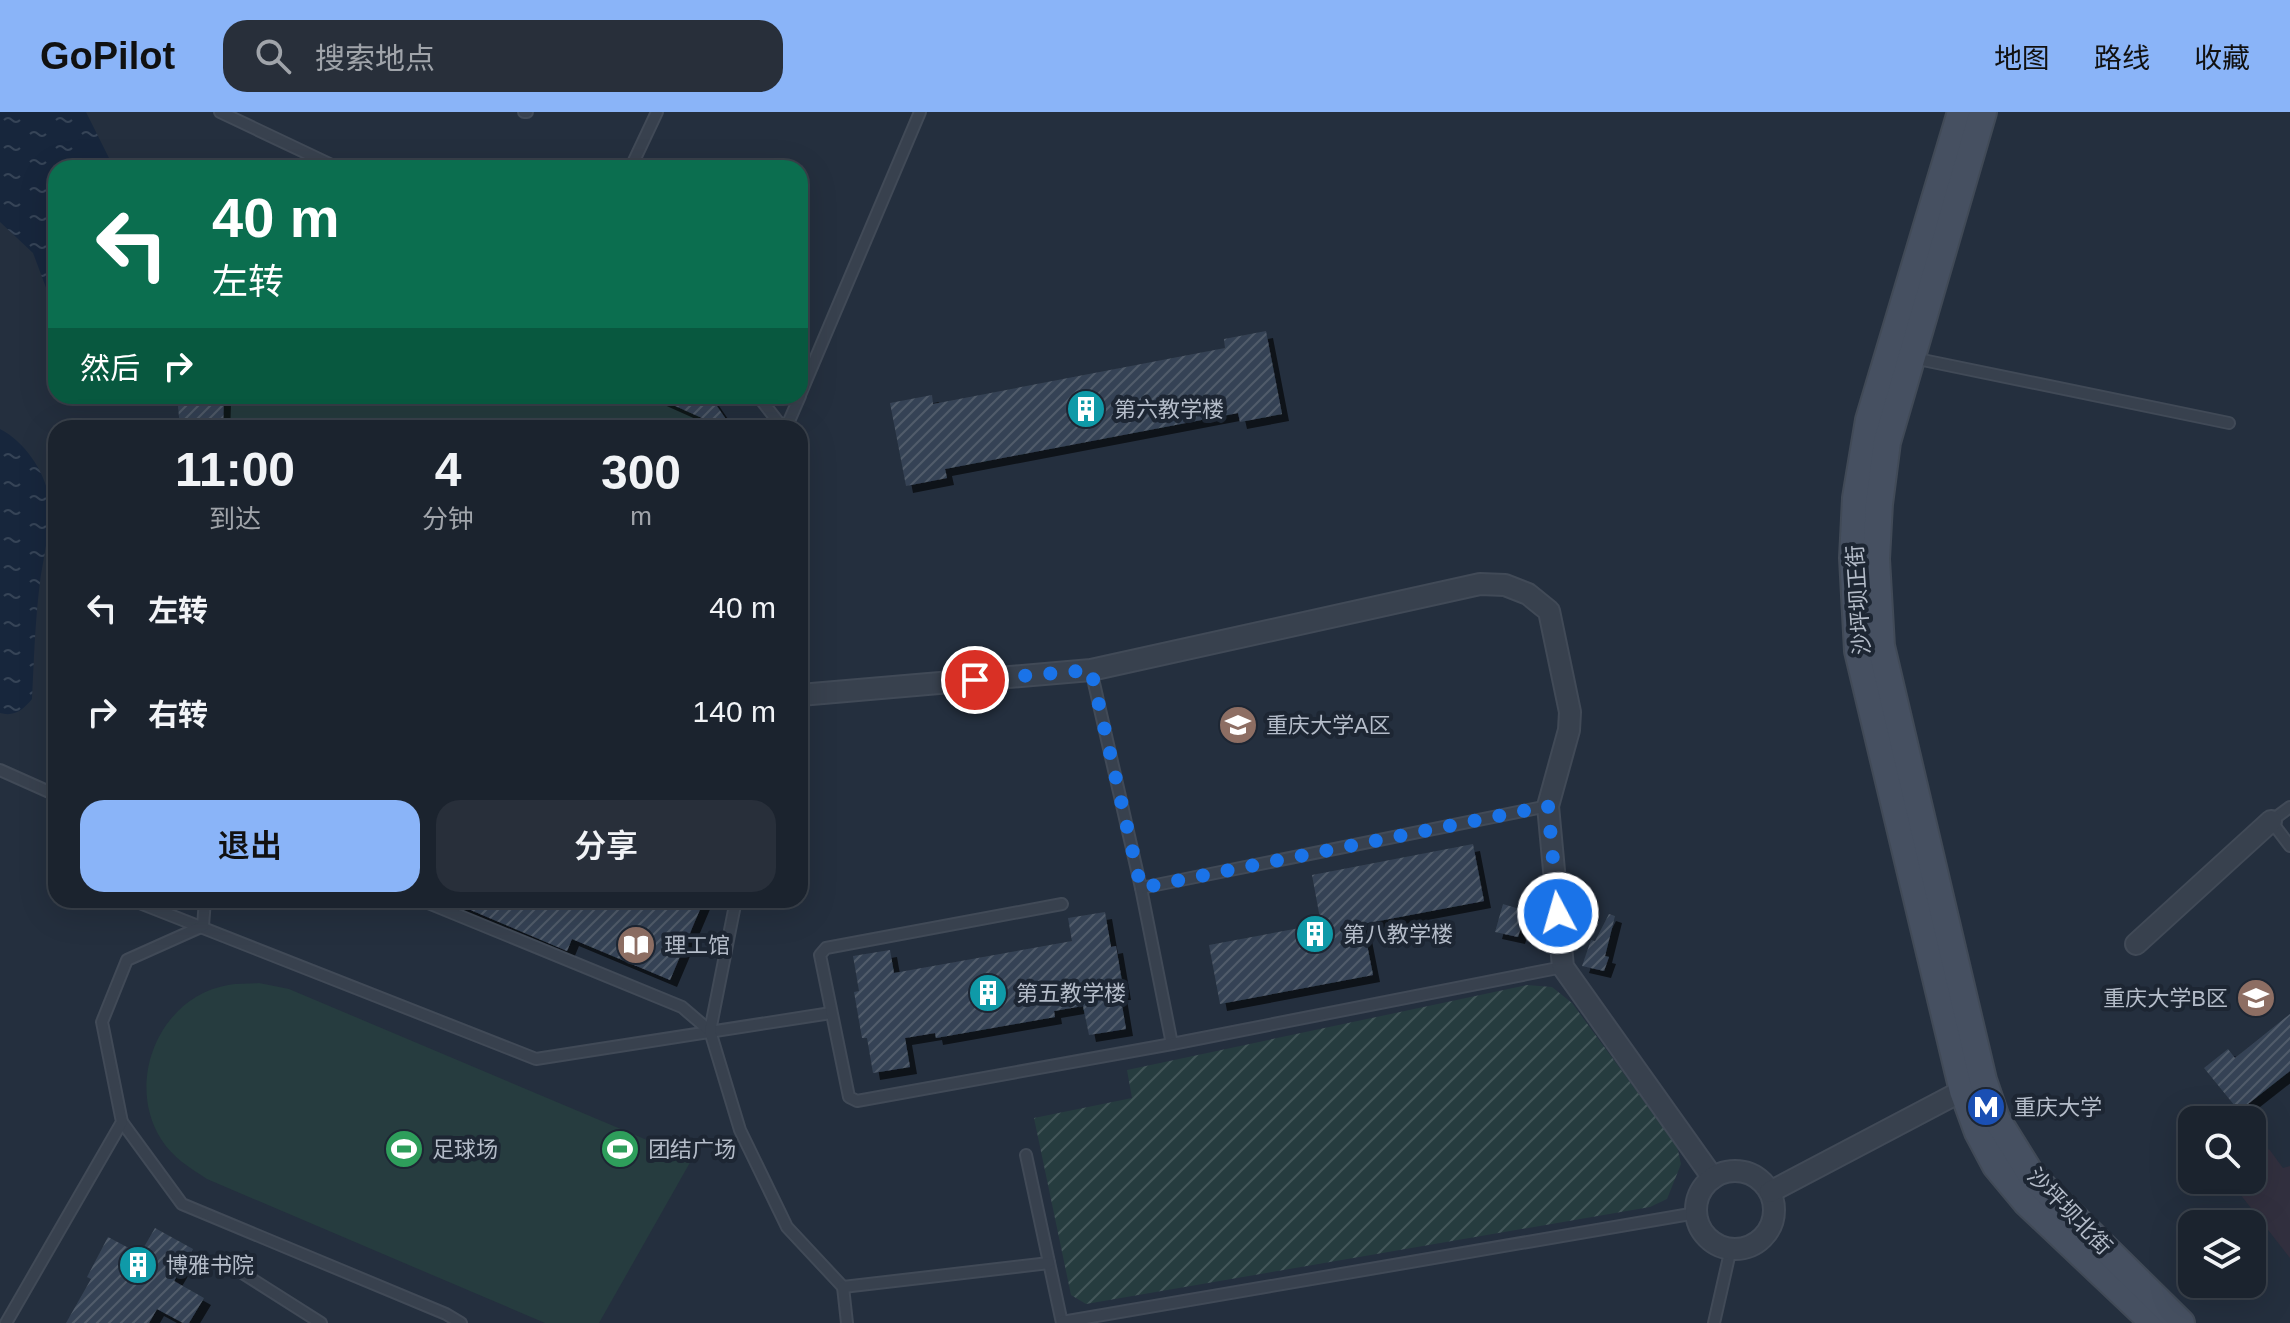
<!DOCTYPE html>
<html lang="zh">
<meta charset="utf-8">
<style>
body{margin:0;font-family:Helvetica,"Noto Sans SC",sans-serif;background:#282f3a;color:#f1f3f6;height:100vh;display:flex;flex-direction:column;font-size:30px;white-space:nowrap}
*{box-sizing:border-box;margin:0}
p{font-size:26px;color:#a0a4aa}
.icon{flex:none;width:44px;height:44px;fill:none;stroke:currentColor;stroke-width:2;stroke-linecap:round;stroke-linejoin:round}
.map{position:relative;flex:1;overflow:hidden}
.side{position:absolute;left:48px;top:308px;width:760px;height:488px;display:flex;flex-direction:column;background:#1b232e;border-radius:24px;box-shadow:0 8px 32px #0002,0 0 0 2px #39404a}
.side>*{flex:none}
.hud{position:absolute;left:48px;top:48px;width:760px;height:244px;border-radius:24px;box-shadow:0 8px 32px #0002,0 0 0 2px #39404a;background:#0b6e4f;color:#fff;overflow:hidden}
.tools{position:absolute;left:2178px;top:994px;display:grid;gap:16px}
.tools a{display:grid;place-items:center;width:88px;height:88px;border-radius:16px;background:#1b232e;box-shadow:0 8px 32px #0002,0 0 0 2px #39404a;font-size:40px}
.pin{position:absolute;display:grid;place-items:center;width:68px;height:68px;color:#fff;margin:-34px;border:4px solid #fff;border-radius:50%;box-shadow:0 2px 8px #0007}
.me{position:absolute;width:88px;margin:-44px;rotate:354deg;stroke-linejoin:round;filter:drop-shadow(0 0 6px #0008)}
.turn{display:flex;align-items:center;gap:28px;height:168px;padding:0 32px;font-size:36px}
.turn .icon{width:104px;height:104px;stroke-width:2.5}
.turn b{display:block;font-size:56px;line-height:68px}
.then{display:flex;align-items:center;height:76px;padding:0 32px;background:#0003;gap:16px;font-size:30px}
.eta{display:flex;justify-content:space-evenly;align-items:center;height:136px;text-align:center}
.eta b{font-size:48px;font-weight:600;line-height:56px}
.primary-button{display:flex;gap:16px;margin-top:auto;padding:16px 32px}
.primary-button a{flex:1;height:92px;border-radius:24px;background:#8ab4f8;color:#111;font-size:32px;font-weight:600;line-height:92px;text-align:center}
.primary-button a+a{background:#282f3a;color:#f1f3f6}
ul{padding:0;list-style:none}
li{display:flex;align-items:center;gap:24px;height:104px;padding:0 32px}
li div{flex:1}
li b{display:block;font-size:30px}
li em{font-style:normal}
header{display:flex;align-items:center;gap:48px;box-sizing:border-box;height:112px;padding:0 40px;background:#8ab4f8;color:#111}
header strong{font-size:38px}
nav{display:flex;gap:44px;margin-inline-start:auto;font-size:28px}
.search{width:560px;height:72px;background:#282f3a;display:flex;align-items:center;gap:20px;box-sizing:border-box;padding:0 28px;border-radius:24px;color:#a0a4aa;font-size:30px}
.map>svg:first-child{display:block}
.medical{fill:#32303f}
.garden{fill:url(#garden-furrows)}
.pitch{fill:#263c3f}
.water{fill:url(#water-ripples)}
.building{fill:url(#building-hatch);filter:url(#shadow)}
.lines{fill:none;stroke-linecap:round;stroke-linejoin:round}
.service-casing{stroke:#414a57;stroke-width:14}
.minor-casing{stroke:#414a57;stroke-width:24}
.secondary-casing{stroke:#414a57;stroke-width:30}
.service{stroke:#38414e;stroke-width:10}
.minor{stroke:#38414e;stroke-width:20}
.secondary{stroke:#465061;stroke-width:26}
.route{stroke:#1a73e8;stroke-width:14;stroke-dasharray:0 25.2}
.labels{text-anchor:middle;stroke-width:8;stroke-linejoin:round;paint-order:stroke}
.poi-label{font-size:22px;fill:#b4bcc9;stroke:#1d2633;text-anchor:start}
.street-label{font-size:22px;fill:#b4bcc9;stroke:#1d2633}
</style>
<header>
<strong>GoPilot</strong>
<div class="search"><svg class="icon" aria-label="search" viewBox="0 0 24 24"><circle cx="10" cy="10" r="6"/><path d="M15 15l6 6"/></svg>搜索地点</div>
<nav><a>地图</a><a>路线</a><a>收藏</a></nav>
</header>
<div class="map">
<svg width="2290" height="1211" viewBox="0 0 2290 1211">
<defs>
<pattern id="garden-furrows" width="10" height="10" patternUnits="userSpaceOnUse" patternTransform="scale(2)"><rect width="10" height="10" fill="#263c3f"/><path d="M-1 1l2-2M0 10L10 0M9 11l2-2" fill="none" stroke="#435659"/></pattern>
<pattern id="water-ripples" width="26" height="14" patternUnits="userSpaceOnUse" patternTransform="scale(2)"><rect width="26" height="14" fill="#17263c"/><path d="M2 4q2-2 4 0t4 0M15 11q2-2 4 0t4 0" fill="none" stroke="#364457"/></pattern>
<pattern id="building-hatch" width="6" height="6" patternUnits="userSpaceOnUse" patternTransform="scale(2)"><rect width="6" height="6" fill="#364354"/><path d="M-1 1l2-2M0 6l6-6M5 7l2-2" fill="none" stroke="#515c6b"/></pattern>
<filter id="shadow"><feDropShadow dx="7" dy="7" stdDeviation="0" flood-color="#0009"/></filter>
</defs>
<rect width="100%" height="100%" fill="#242f3e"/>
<path class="medical" d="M 2269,1037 L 2283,1056 L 2290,1054 L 2290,1146 L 2229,1068 L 2252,1068 L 2252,1050 Z"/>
<path class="garden" d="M 1527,873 L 1552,875 L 1572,891 L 1677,1034 L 1681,1052 L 1667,1087 L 1650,1095 L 1086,1192 L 1071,1183 L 1034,1006 L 1132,986 L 1127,958 Z"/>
<g class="pitch">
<path d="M 224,284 L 653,284 L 702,306 L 708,316 L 223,316 Z"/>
<path d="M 259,871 L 289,877 L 692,1047 L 599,1211 L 545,1211 L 207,1067 C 190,1056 172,1045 161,1027 C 125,970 159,885 228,873 C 238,871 249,872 259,871 Z"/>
</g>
<g class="water">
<path d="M 0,0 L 86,0 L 114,56 L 56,56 L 56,188 L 48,181 L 33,141 L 0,110 Z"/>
<path d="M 0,317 C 24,329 44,358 49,385 C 53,404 43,448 40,470 C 35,509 34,548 32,587 C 23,598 14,605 0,601 Z"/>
</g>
<g class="building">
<path d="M 1266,219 L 1282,302 L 1240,310 L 1238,301 L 945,357 L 947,366 L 906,374 L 890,291 L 932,283 L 933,292 L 1225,236 L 1224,227 Z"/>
<path d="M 177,284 L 224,284 L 223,316 L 180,316 Z"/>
<path d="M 653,284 L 710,284 L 732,316 L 708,316 L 702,306 Z"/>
<path d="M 1473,732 L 1484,789 L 1363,812 L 1373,863 L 1220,892 L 1209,833 L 1321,812 L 1312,763 Z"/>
<path d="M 447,788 L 704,788 L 670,868 L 572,827 L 567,839 Z"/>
<path d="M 1503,792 L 1526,799 L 1518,825 L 1495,820 Z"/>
<path d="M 1105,800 L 1111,835 L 1116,834 L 1124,881 L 1120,881 L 1126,917 L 1089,923 L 1083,894 L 1054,899 L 1055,905 L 936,926 L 935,921 L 905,926 L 910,955 L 873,961 L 867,926 L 862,926 L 854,880 L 859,879 L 853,844 L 890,838 L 894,861 L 1072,829 L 1068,806 Z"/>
<path d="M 1609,802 L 1615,804 L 1605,844 L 1609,845 L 1604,859 L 1582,854 L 1591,828 L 1595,829 Z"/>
<path d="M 2290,902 L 2290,959 L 2239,999 L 2204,956 L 2228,937 L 2235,946 Z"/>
<path d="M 155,1116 L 193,1137 L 174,1169 L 204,1186 L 189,1211 L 183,1211 L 157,1197 L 149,1211 L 66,1211 L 91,1167 L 87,1165 L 108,1125 L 140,1142 Z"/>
</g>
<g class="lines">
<g class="service-casing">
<g id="service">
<path d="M 220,0 L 338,56"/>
<path d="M 524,0 L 527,0"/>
<path d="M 632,53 L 657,0"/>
<path d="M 1913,246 L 2229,311"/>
<path d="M 800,283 L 920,0"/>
<path d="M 758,284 L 783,316"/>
<path d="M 786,316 L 800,284"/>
<path d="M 1091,558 L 1141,776 L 1172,932"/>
<path d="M 0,658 L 56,683"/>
<path d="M 2290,695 L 2271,709 L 2290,734"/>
<path d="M 1141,776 L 1548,694"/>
<path d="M 132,788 L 536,947 L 831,901"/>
<path d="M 421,788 L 682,895 L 710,919"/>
<path d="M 736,788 L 710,919 L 740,1018 L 787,1115 L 843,1175"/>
<path d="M 1062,792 L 826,836 L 820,843 L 849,985 L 857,989 L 1172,932 L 1563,855"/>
<path d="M 122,1010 L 182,1092 L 446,1202 L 461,1211"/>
<path d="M 1026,1043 L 1062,1211"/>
<path d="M 225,1150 L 321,1211"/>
<path d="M 1062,1210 L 1696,1101"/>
<path d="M 6,1211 L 122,1010 L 102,910 L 127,848 L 203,814 L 205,788"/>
<path d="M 847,1211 L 843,1175 L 1049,1151"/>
<path d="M 1714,1211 L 1731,1136"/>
</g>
</g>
<g class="minor-casing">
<g id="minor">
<path d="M 800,583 L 1091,558 L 1480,472 L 1505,473 L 1528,482 L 1549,499 L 1570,600 L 1569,618 L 1548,694 L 1563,855 L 1713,1066"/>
<path d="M 2136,832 L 2271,709"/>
<circle cx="1735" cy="1098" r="39"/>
<path d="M 1770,1080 L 1975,972"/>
</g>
</g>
<g class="secondary-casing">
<g id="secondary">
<path d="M 1961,0 L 1869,308 L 1856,386 L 1853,446 L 1858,539 L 1963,979 L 1978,1020 L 1996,1054 L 2026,1090 L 2154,1211"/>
<path d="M 1983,0 L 1887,330 L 1879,392 L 1876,447 L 1881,534 L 1983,968 L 1996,1006 L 2032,1064 L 2181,1211"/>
</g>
</g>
<use href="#service" class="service"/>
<use href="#minor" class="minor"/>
<use href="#secondary" class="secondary"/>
</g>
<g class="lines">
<path class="route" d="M 975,568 L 1091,558 L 1141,776 L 1548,694 L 1558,801"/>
</g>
<defs>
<g id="building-disc" transform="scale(2)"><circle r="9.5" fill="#0f9aa8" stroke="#1d2633"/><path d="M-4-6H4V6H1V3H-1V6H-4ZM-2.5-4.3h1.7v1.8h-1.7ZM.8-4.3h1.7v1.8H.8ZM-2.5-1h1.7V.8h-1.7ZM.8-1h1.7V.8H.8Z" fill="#fff"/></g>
<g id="university-disc" transform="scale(2)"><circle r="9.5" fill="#8d6e63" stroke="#1d2633"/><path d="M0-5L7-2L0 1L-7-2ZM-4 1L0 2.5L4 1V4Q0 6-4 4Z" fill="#fff"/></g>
<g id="library-disc" transform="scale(2)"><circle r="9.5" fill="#8d6e63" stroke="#1d2633"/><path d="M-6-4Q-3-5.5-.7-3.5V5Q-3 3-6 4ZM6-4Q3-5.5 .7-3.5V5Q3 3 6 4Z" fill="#fff"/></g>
<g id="metro-disc" transform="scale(2)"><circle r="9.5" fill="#1a4fb4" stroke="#1d2633"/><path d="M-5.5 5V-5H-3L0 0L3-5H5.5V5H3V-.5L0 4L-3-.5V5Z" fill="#fff"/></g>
<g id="stadium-disc" transform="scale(2)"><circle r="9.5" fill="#2e9e5b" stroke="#1d2633"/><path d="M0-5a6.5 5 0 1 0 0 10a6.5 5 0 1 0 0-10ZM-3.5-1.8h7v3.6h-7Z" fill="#fff"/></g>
</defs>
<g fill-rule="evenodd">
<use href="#building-disc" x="1086" y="297"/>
<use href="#university-disc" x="1238" y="613"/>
<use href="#building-disc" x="1315" y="822"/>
<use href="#library-disc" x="636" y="833"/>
<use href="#building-disc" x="988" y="881"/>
<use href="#university-disc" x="2256" y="886"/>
<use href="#metro-disc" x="1986" y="995"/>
<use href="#stadium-disc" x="404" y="1037"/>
<use href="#stadium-disc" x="620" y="1037"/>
<use href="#building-disc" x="138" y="1153"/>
</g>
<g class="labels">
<g class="poi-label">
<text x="1114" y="305">第六教学楼</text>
<text x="1266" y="621">重庆大学A区</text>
<text x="1343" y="830">第八教学楼</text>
<text x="664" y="841">理工馆</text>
<text x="1016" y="889">第五教学楼</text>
<text x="2228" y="894" text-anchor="end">重庆大学B区</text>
<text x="2014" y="1003">重庆大学</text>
<text x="432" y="1045">足球场</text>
<text x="648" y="1045">团结广场</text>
<text x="166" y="1161">博雅书院</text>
</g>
<g class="street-label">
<text transform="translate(1858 488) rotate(-94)" y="8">沙坪坝正街</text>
<text transform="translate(2070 1099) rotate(46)" y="8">沙坪坝北街</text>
</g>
</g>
</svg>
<div class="tools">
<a><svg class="icon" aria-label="search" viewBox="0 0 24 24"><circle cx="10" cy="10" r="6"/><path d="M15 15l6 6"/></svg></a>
<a><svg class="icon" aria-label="layers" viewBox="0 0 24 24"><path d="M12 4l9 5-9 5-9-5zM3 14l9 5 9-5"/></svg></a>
</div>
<div class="pin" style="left:975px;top:568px;background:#d93025"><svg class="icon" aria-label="arrive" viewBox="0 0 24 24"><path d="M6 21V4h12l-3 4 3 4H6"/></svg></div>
<svg class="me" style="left:1558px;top:801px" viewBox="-20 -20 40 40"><circle r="17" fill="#1a73e8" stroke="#fff" stroke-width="3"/><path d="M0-11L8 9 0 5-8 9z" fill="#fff"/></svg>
<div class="hud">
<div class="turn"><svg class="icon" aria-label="left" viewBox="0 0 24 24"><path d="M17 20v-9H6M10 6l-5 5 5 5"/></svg><div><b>40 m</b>左转</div></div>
<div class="then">然后<svg class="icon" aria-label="right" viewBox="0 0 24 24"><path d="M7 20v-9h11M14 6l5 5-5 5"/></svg></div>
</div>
<section class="side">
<div class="eta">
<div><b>11:00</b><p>到达</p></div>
<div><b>4</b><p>分钟</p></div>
<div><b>300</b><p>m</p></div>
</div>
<ul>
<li><svg class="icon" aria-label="left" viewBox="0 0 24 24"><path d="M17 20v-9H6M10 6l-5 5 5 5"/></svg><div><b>左转</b></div><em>40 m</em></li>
<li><svg class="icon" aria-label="right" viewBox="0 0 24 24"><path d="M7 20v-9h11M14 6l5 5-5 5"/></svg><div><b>右转</b></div><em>140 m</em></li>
</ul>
<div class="primary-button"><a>退出</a><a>分享</a></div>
</section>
</div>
